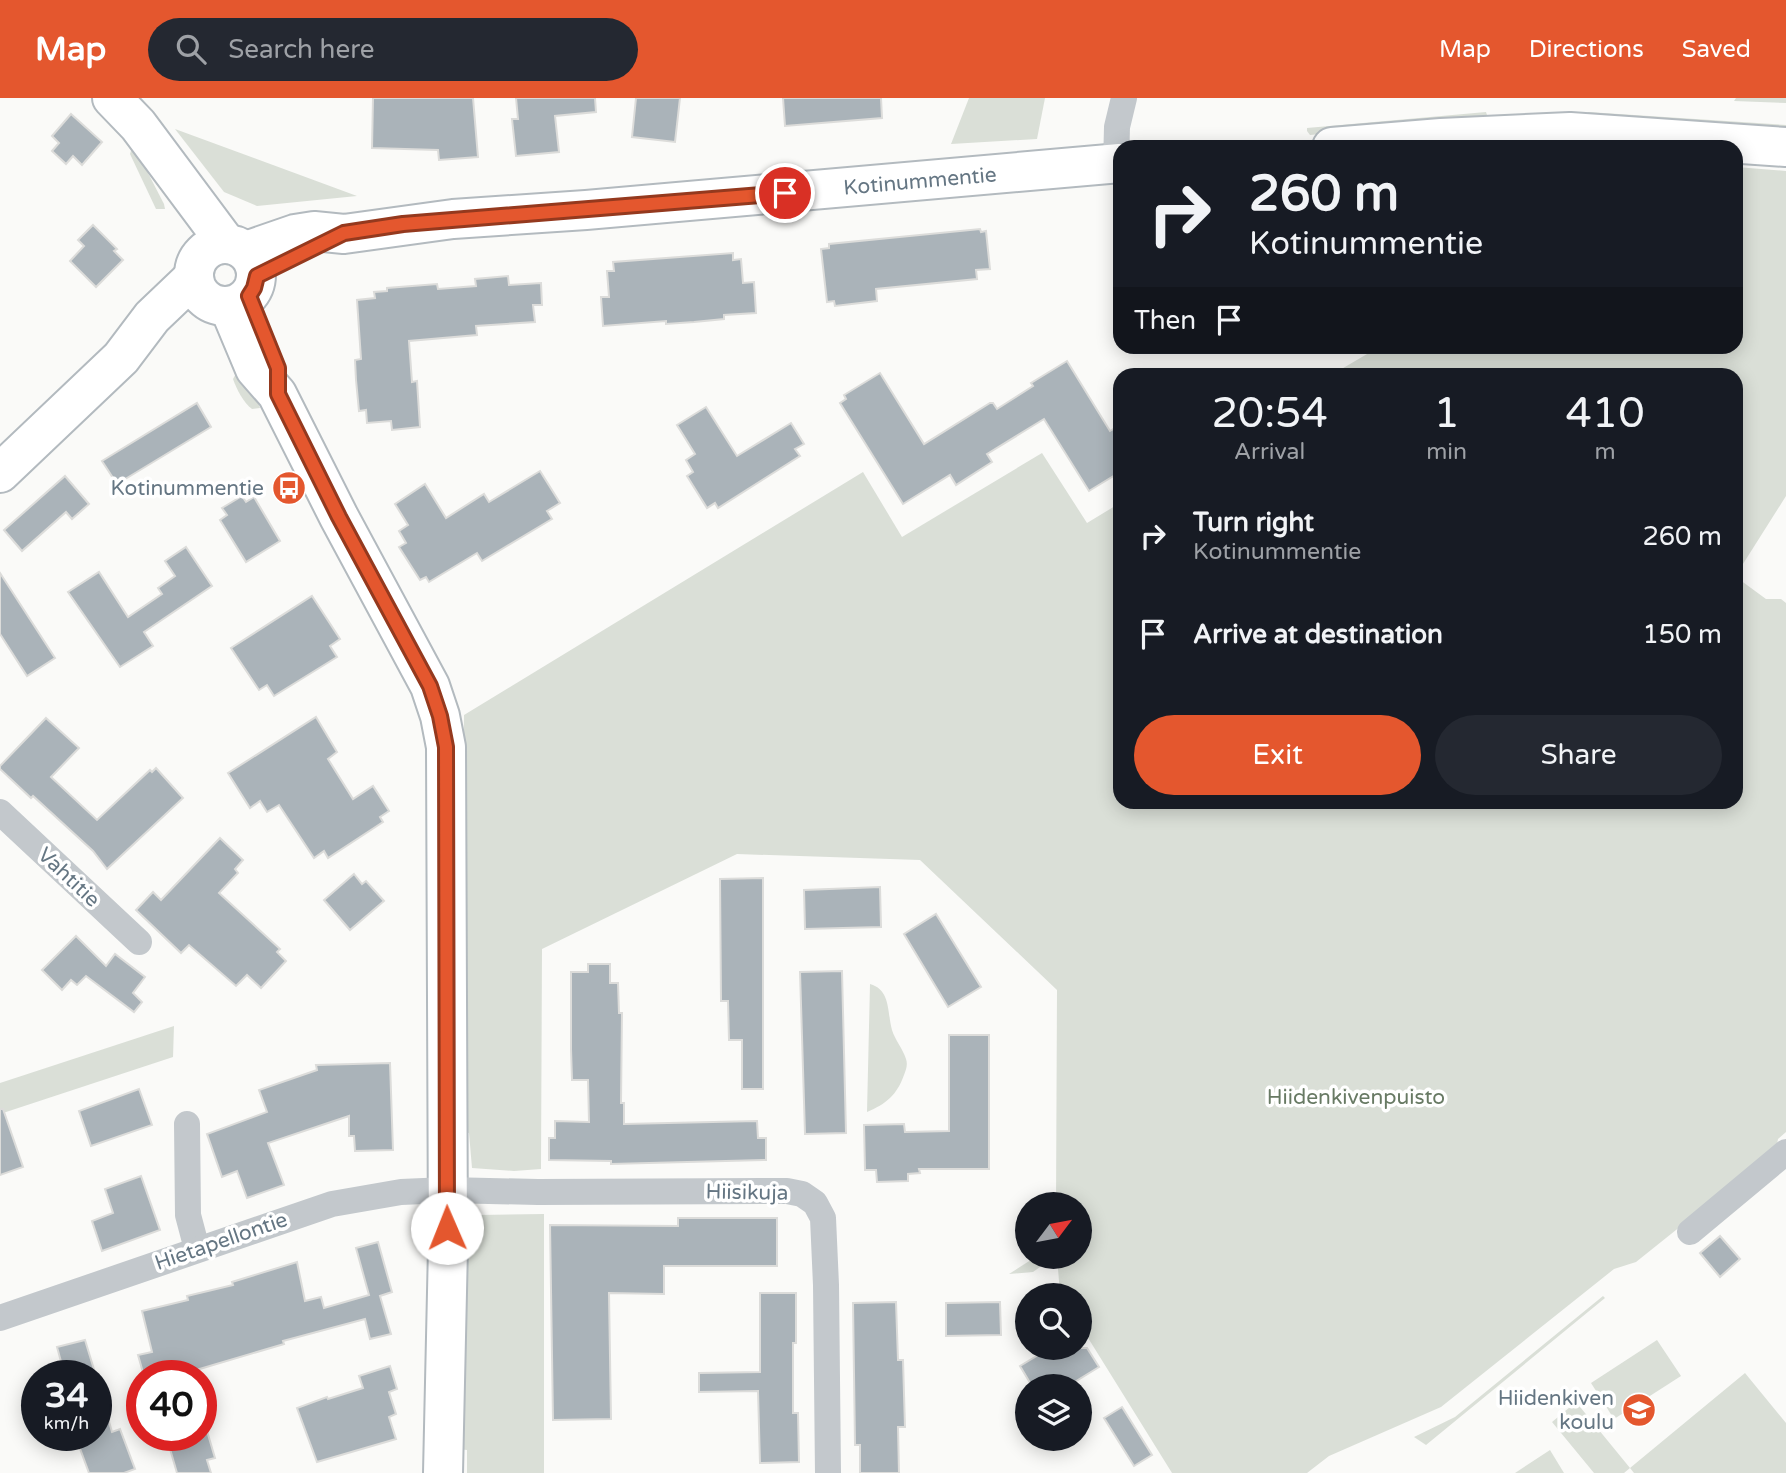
<!DOCTYPE html>
<style>
body{margin:0;font-family:"Varela Round",sans-serif;background:#242831;color:#f1f3f6;height:100vh;display:flex;flex-direction:column;font-size:26px;white-space:nowrap}
*{box-sizing:border-box;margin:0}
p{font-size:23px;color:#9ea1a6}
.icon{flex:none;width:38px;height:38px;fill:none;stroke:currentColor;stroke-width:2;stroke-linecap:round;stroke-linejoin:round}
.map{position:relative;flex:1;overflow:hidden}
.details{position:absolute;left:1113px;top:270px;width:630px;height:441px;display:flex;flex-direction:column;background:#171b24;border-radius:21px;box-shadow:0 4px 18px #0003}
.details>*{flex:none}
.top-card{position:absolute;left:1113px;top:42px;width:630px;height:214px;border-radius:21px;box-shadow:0 4px 18px #0003;background:#171b24;color:#f1f3f6;overflow:hidden}
.needle{width:46px;rotate:58deg}
.controls{position:absolute;left:1015px;top:1094px;display:grid;gap:14px}
.controls a{display:grid;place-items:center;width:77px;height:77px;border-radius:50%;background:#171b24;box-shadow:0 4px 18px #0003;font-size:35px}
.speed{position:absolute;left:21px;top:1262px;display:flex;gap:14px;font-size:35px;font-weight:700;text-align:center}
.speed>*{display:grid;place-content:center;width:91px;height:91px;border-radius:50%;background:#171b24;box-shadow:0 4px 18px #0003;line-height:1}
.speed small{font-size:18px;font-weight:400}
.speed .limit{border:10px solid #d22;background:#fff;color:#111}
.pin{position:absolute;display:grid;place-items:center;width:60px;height:60px;color:#fff;margin:-30px;border:4px solid #fff;border-radius:50%;box-shadow:0 2px 7px #0007}
.me{position:absolute;width:77px;margin:-38px;rotate:359deg;stroke-linejoin:round;filter:drop-shadow(0 0 5px #0008)}
.turn{display:flex;align-items:center;gap:24px;height:147px;padding:0 21px;font-size:32px}
.turn .icon{width:91px;height:91px;stroke-width:2.5}
.turn b{display:block;font-size:49px;line-height:60px}
.then{display:flex;align-items:center;height:66px;padding:0 21px;background:#0003;gap:14px;font-size:26px}
.eta{display:flex;justify-content:space-evenly;align-items:center;height:119px;text-align:center}
.eta b{font-size:42px;font-weight:600;line-height:49px}
.button{display:flex;gap:14px;margin-top:auto;padding:14px 21px}
.button a{flex:1;height:80px;border-radius:42px;background:#e4572e;color:#fff;font-size:28px;font-weight:600;line-height:80px;text-align:center}
.button a+a{background:#242831;color:#f1f3f6}
ul{padding:0;list-style:none}
li{display:flex;align-items:center;gap:21px;height:98px;padding:0 21px}
li div{flex:1}
li b{display:block;font-size:26px}
li em{font-style:normal}
header{display:flex;align-items:center;gap:42px;box-sizing:border-box;height:98px;padding:0 35px;background:#e4572e;color:#fff}
header strong{font-size:33px}
nav{display:flex;gap:38px;margin-inline-start:auto;font-size:24px}
.search{width:490px;height:63px;background:#242831;display:flex;align-items:center;gap:18px;box-sizing:border-box;padding:0 24px;border-radius:38px;color:#9ea1a6;font-size:26px}
.map>svg:first-child{display:block}
.green{fill:#dadfd7}
.building{fill:#aab3b9;stroke:#dcdcda;stroke-width:2}
.lines{fill:none;stroke-linecap:round;stroke-linejoin:round}
.secondary-casing{stroke:#b3babf;stroke-width:42}
.street{stroke:#c3c8cc;stroke-width:26}
.secondary{stroke:#fff;stroke-width:38}
.route-casing{stroke:#94391e;stroke-width:18}
.route{stroke:#e4572e;stroke-width:12}
.labels{text-anchor:middle;stroke-width:7;stroke-linejoin:round;paint-order:stroke}
.street-label{font-size:21px;fill:#657683;stroke:#fff}
.poi-label{font-size:21px;fill:#657683;stroke:#fff;text-anchor:end}
.park-label{font-size:21px;fill:#687a64;stroke:#fff}
</style>
<header>
<strong>Map</strong>
<div class="search"><svg class="icon" aria-label="search" viewBox="0 0 24 24"><circle cx="10" cy="10" r="6"/><path d="M15 15l6 6"/></svg>Search here</div>
<nav><a>Map</a><a>Directions</a><a>Saved</a></nav>
</header>
<div class="map">
<svg width="1786" height="1375" viewBox="0 0 1786 1375">
<rect width="100%" height="100%" fill="#fafaf8"/>
<g class="green">
<path d="M 969,0 L 1045,0 L 1037,41 L 951,46 Z"/>
<path d="M 1736,0 L 1786,0 L 1786,5 L 1734,3 Z"/>
<path d="M 1486,14 L 1488,20 L 1310,37 L 1307,33 L 1307,30 Z"/>
<path d="M 1588,14 L 1786,27 L 1786,34 L 1586,21 Z"/>
<path d="M 175,31 L 357,98 L 257,108 L 224,94 Z"/>
<path d="M 133,46 L 164,106 L 165,111 L 156,111 L 130,56 Z"/>
<path d="M 1736,69 L 1786,73 L 1786,398 L 1736,477 L 1736,276 L 1333,276 L 1379,249 L 1736,248 Z"/>
<path d="M 238,272 L 252,287 L 260,310 L 252,311 C 243,304 237,292 233,281 Z"/>
<path d="M 1042,355 L 1087,425 L 1120,405 L 1120,704 L 1736,704 L 1736,479 L 1766,501 L 1781,501 L 1786,505 L 1786,1034 L 1778,1041 L 1776,1052 L 1636,1164 L 1614,1171 L 1441,1309 L 1329,1358 L 1307,1375 L 1172,1375 L 1080,1227 L 1080,1197 L 1060,1195 L 1057,1159 L 1080,1158 L 1080,1106 L 1056,1106 L 1057,892 L 920,762 L 737,756 L 542,851 L 541,1071 L 514,1073 L 472,1070 L 469,1035 L 460,1034 L 464,617 L 863,374 L 902,439 Z"/>
<path d="M 870,886 C 891,892 887,914 892,932 C 895,942 903,951 906,961 C 908,967 906,972 904,977 C 897,997 886,1006 867,1014 Z"/>
<path d="M 174,928 L 173,959 L 0,1016 L 0,985 Z"/>
<path d="M 544,1116 L 544,1375 L 467,1375 L 467,1352 L 457,1351 L 460,1160 L 467,1159 C 468,1143 465,1127 478,1117 Z"/>
<path d="M 1037,1158 L 1054,1159 L 1033,1174 L 1009,1176 Z"/>
<path d="M 1603,1198 L 1605,1200 L 1426,1347 L 1414,1339 L 1455,1319 Z"/>
<path d="M 1657,1242 L 1681,1278 L 1614,1321 L 1591,1285 Z"/>
<path d="M 1745,1275 L 1786,1325 L 1786,1375 L 1634,1375 L 1630,1370 L 1624,1375 L 1594,1375 L 1552,1324 L 1576,1304 L 1630,1370 Z"/>
<path d="M 1550,1352 L 1564,1375 L 1515,1375 Z"/>
</g>
<g class="building">
<path d="M 373,0 L 473,0 L 478,59 L 439,62 L 438,52 L 372,50 Z"/>
<path d="M 516,0 L 595,0 L 596,14 L 555,18 L 559,54 L 516,58 L 512,21 L 518,21 Z"/>
<path d="M 636,0 L 680,0 L 675,44 L 632,39 Z"/>
<path d="M 783,0 L 881,0 L 882,20 L 785,28 Z"/>
<path d="M 71,16 L 102,44 L 82,67 L 73,58 L 66,66 L 52,53 L 59,45 L 52,38 Z"/>
<path d="M 93,127 L 117,151 L 114,153 L 123,162 L 96,189 L 70,163 L 84,148 L 78,142 Z"/>
<path d="M 980,131 L 981,134 L 986,133 L 990,171 L 976,172 L 977,181 L 876,191 L 877,203 L 835,208 L 834,203 L 827,204 L 821,151 L 829,150 L 829,146 Z"/>
<path d="M 733,155 L 733,162 L 741,161 L 743,185 L 754,184 L 756,215 L 724,217 L 724,221 L 694,224 L 666,226 L 666,223 L 603,228 L 601,199 L 609,199 L 607,173 L 614,173 L 613,164 Z"/>
<path d="M 508,178 L 509,187 L 541,185 L 542,207 L 533,207 L 535,224 L 476,228 L 477,237 L 409,243 L 412,284 L 417,283 L 420,329 L 392,332 L 391,323 L 367,325 L 366,312 L 359,313 L 356,282 L 355,262 L 361,261 L 357,202 L 375,200 L 374,194 L 387,193 L 387,190 L 437,186 L 438,191 L 476,188 L 475,181 Z"/>
<path d="M 1067,263 L 1110,333 L 1120,327 L 1120,374 L 1089,393 L 1044,321 L 987,356 L 992,364 L 956,387 L 950,377 L 903,406 L 840,305 L 846,301 L 844,297 L 880,275 L 924,346 L 990,305 L 993,305 L 997,311 L 1033,288 L 1031,285 Z"/>
<path d="M 197,305 L 211,329 L 117,386 L 102,363 Z"/>
<path d="M 706,309 L 737,358 L 791,325 L 804,346 L 795,351 L 800,358 L 718,410 L 715,405 L 707,410 L 687,378 L 693,374 L 686,362 L 695,356 L 677,327 Z"/>
<path d="M 540,373 L 560,405 L 547,413 L 552,421 L 482,463 L 477,455 L 429,484 L 426,479 L 420,482 L 399,449 L 406,445 L 399,433 L 408,427 L 395,406 L 425,386 L 446,420 L 484,396 L 489,404 Z"/>
<path d="M 65,378 L 89,406 L 72,421 L 66,414 L 22,453 L 4,432 Z"/>
<path d="M 242,398 L 246,404 L 254,399 L 280,443 L 246,464 L 220,422 L 227,417 L 222,410 Z"/>
<path d="M 186,449 L 212,488 L 144,534 L 153,548 L 120,569 L 68,494 L 99,474 L 128,519 L 162,496 L 158,490 L 175,478 L 165,463 Z"/>
<path d="M 0,475 L 55,560 L 27,578 L 0,536 Z"/>
<path d="M 312,498 L 340,541 L 330,548 L 337,559 L 274,598 L 267,587 L 259,592 L 231,550 Z"/>
<path d="M 316,619 L 337,654 L 328,661 L 353,701 L 373,688 L 389,713 L 380,719 L 383,724 L 328,760 L 324,753 L 314,760 L 279,707 L 267,714 L 260,703 L 250,710 L 228,675 Z"/>
<path d="M 46,620 L 79,650 L 51,679 L 97,722 L 150,672 L 152,674 L 156,670 L 183,700 L 107,771 L 93,753 L 33,698 L 31,700 L 0,671 L 0,668 Z"/>
<path d="M 220,740 L 243,762 L 235,771 L 238,775 L 219,795 L 280,851 L 277,854 L 286,863 L 261,890 L 247,877 L 236,888 L 189,847 L 181,855 L 136,812 L 153,794 L 161,802 Z"/>
<path d="M 354,776 L 362,786 L 366,783 L 384,803 L 350,832 L 324,802 Z"/>
<path d="M 763,780 L 763,991 L 742,991 L 742,942 L 729,942 L 728,903 L 721,903 L 720,781 Z"/>
<path d="M 880,789 L 881,829 L 805,831 L 804,792 Z"/>
<path d="M 936,816 L 981,889 L 948,909 L 904,836 Z"/>
<path d="M 76,838 L 106,868 L 115,856 L 145,879 L 133,895 L 142,904 L 134,914 L 86,878 L 77,887 L 71,882 L 62,892 L 42,872 Z"/>
<path d="M 588,866 L 610,866 L 610,885 L 618,885 L 619,915 L 622,915 L 621,1005 L 624,1005 L 624,1026 L 757,1023 L 758,1040 L 766,1040 L 766,1062 L 611,1066 L 611,1063 L 549,1062 L 549,1040 L 555,1040 L 555,1023 L 589,1024 L 588,982 L 572,982 L 571,951 L 571,874 L 588,874 Z"/>
<path d="M 842,873 L 846,1035 L 805,1036 L 800,874 Z"/>
<path d="M 949,937 L 989,937 L 989,1071 L 919,1071 L 920,1075 L 908,1076 L 908,1083 L 877,1084 L 876,1072 L 865,1072 L 864,1027 L 904,1026 L 905,1034 L 949,1033 Z"/>
<path d="M 390,965 L 393,1052 L 355,1053 L 354,1038 L 349,1038 L 349,1018 L 268,1045 L 284,1087 L 247,1100 L 237,1073 L 222,1079 L 207,1036 L 267,1014 L 259,992 L 317,972 L 316,967 Z"/>
<path d="M 139,991 L 152,1027 L 91,1048 L 79,1013 Z"/>
<path d="M 0,1011 L 3,1011 L 23,1069 L 0,1077 Z"/>
<path d="M 141,1078 L 160,1132 L 102,1153 L 92,1123 L 113,1115 L 105,1091 Z"/>
<path d="M 678,1120 L 777,1120 L 777,1168 L 664,1168 L 664,1196 L 609,1195 L 611,1321 L 553,1322 L 550,1127 L 678,1128 Z"/>
<path d="M 1720,1138 L 1740,1161 L 1720,1179 L 1700,1155 Z"/>
<path d="M 378,1144 L 392,1194 L 380,1198 L 391,1236 L 370,1241 L 365,1221 L 283,1243 L 284,1246 L 193,1273 L 195,1278 L 144,1278 L 138,1257 L 152,1254 L 142,1213 L 188,1202 L 187,1198 L 233,1187 L 232,1184 L 297,1164 L 305,1203 L 321,1199 L 324,1210 L 369,1197 L 356,1150 Z"/>
<path d="M 760,1195 L 796,1195 L 796,1245 L 793,1245 L 793,1315 L 798,1315 L 799,1364 L 760,1365 L 758,1293 L 699,1294 L 699,1275 L 760,1274 Z"/>
<path d="M 896,1204 L 898,1262 L 903,1262 L 905,1329 L 898,1329 L 899,1375 L 860,1375 L 860,1347 L 855,1347 L 853,1205 Z"/>
<path d="M 1000,1204 L 1001,1237 L 946,1238 L 946,1205 Z"/>
<path d="M 85,1242 L 96,1278 L 65,1278 L 57,1249 Z"/>
<path d="M 1050,1250 L 1087,1250 L 1099,1269 L 1068,1288 L 1032,1288 L 1020,1268 Z"/>
<path d="M 390,1268 L 397,1291 L 389,1294 L 396,1316 L 389,1319 L 396,1341 L 317,1364 L 297,1310 L 327,1299 L 328,1301 L 363,1290 L 359,1278 Z"/>
<path d="M 102,1299 L 112,1334 L 120,1331 L 135,1371 L 124,1375 L 89,1375 L 75,1337 L 96,1337 L 96,1300 Z"/>
<path d="M 1122,1309 L 1152,1357 L 1134,1368 L 1104,1320 Z"/>
<path d="M 207,1333 L 215,1360 L 207,1362 L 211,1375 L 177,1375 L 168,1344 L 201,1337 Z"/>
</g>
<g class="lines">
<g class="secondary-casing">
<g id="secondary">
<path d="M 112,0 L 138,27 L 226,145"/>
<path d="M 1332,49 L 1441,40 L 1570,34 L 1786,49"/>
<circle cx="225" cy="177" r="31"/>
<path d="M 246,153 L 295,136 L 314,133 L 344,136 L 453,121 L 586,112 L 1120,65"/>
<path d="M 229,209 L 255,271 L 277,296 L 339,419 L 430,588 L 440,618 L 446,649 L 448,1149 L 443,1375"/>
<path d="M 0,375 L 121,260 L 152,219 L 194,179"/>
</g>
</g>
<g class="street">
<path d="M 1116,66 L 1117,29 L 1124,0"/>
<path d="M 0,714 L 139,844"/>
<path d="M 187,1026 L 188,1117 L 197,1151"/>
<path d="M 1690,1134 L 1786,1054"/>
<path d="M 0,1220 L 332,1106 L 401,1094 L 447,1092 L 538,1094 L 787,1093 L 802,1096 L 815,1105 L 823,1120 L 826,1187 L 828,1375"/>
</g>
<use href="#secondary" class="secondary"/>
</g>
<g class="lines">
<g class="route-casing">
<path id="route" d="M 447,1130 L 446,649 L 440,618 L 430,588 L 339,419 L 278,296 L 278,270 L 249,198 L 254,190 L 257,178 L 344,135 L 403,126 L 785,95"/>
</g>
<use href="#route" class="route"/>
</g>
<defs>
<g id="bus-disc" transform="scale(1.75)"><circle r="9.5" fill="#e4572e" stroke="#fff"/><path d="M-5-6H5V4H4V6H2V4H-2V6H-4V4H-5ZM-3.5-4V0h7V-4ZM-3.5 1.2v1.5H-2V1.2ZM2 1.2v1.5H3.5V1.2Z" fill="#fff"/></g>
<g id="school-disc" transform="scale(1.75)"><circle r="9.5" fill="#e4572e" stroke="#fff"/><path d="M0-5L7-2L0 1L-7-2ZM-4 1L0 2.5L4 1V4Q0 6-4 4Z" fill="#fff"/></g>
</defs>
<g fill-rule="evenodd">
<use href="#bus-disc" x="289" y="390"/>
<use href="#school-disc" x="1639" y="1312"/>
</g>
<g class="labels">
<g class="street-label">
<text transform="translate(920 83) rotate(-5)" y="7">Kotinummentie</text>
<text transform="translate(69 779) rotate(43)" y="7">Vahtitie</text>
<text transform="translate(747 1094) rotate(1)" y="7">Hiisikuja</text>
<text transform="translate(221 1143) rotate(-19)" y="7">Hietapellontie</text>
</g>
<g class="poi-label">
<text x="264" y="397">Kotinummentie</text>
<text x="1614" y="1307">Hiidenkiven<tspan x="1614" dy="24">koulu</tspan></text>
</g>
<g class="park-label">
<text x="1356" y="1006">Hiidenkivenpuisto</text>
</g>
</g>
</svg>
<div class="controls">
<a><svg class="needle" viewBox="-14 -14 28 28"><path d="M0-13l5 13h-10z" fill="#e53935"/><path d="M0 13l5-13h-10z" fill="#9ea1a6"/></svg></a>
<a><svg class="icon" aria-label="search" viewBox="0 0 24 24"><circle cx="10" cy="10" r="6"/><path d="M15 15l6 6"/></svg></a>
<a><svg class="icon" aria-label="layers" viewBox="0 0 24 24"><path d="M12 4l9 5-9 5-9-5zM3 14l9 5 9-5"/></svg></a>
</div>
<div class="speed"><div>34<small>km/h</small></div><div class="limit">40</div></div>
<div class="pin" style="left:785px;top:95px;background:#d93025"><svg class="icon" aria-label="arrive" viewBox="0 0 24 24"><path d="M6 21V4h12l-3 4 3 4H6"/></svg></div>
<svg class="me" style="left:447px;top:1130px" viewBox="-20 -20 40 40"><circle r="19" fill="#fff"/><path d="M0-13L10 11 0 6-10 11z" fill="#e4572e"/></svg>
<div class="top-card">
<div class="turn"><svg class="icon" aria-label="right" viewBox="0 0 24 24"><path d="M7 20v-9h11M14 6l5 5-5 5"/></svg><div><b>260 m</b>Kotinummentie</div></div>
<div class="then">Then<svg class="icon" aria-label="arrive" viewBox="0 0 24 24"><path d="M6 21V4h12l-3 4 3 4H6"/></svg></div>
</div>
<section class="details">
<div class="eta">
<div><b>20:54</b><p>Arrival</p></div>
<div><b>1</b><p>min</p></div>
<div><b>410</b><p>m</p></div>
</div>
<ul>
<li><svg class="icon" aria-label="right" viewBox="0 0 24 24"><path d="M7 20v-9h11M14 6l5 5-5 5"/></svg><div><b>Turn right</b><p>Kotinummentie</p></div><em>260 m</em></li>
<li><svg class="icon" aria-label="arrive" viewBox="0 0 24 24"><path d="M6 21V4h12l-3 4 3 4H6"/></svg><div><b>Arrive at destination</b></div><em>150 m</em></li>
</ul>
<div class="button"><a>Exit</a><a>Share</a></div>
</section>
</div>
